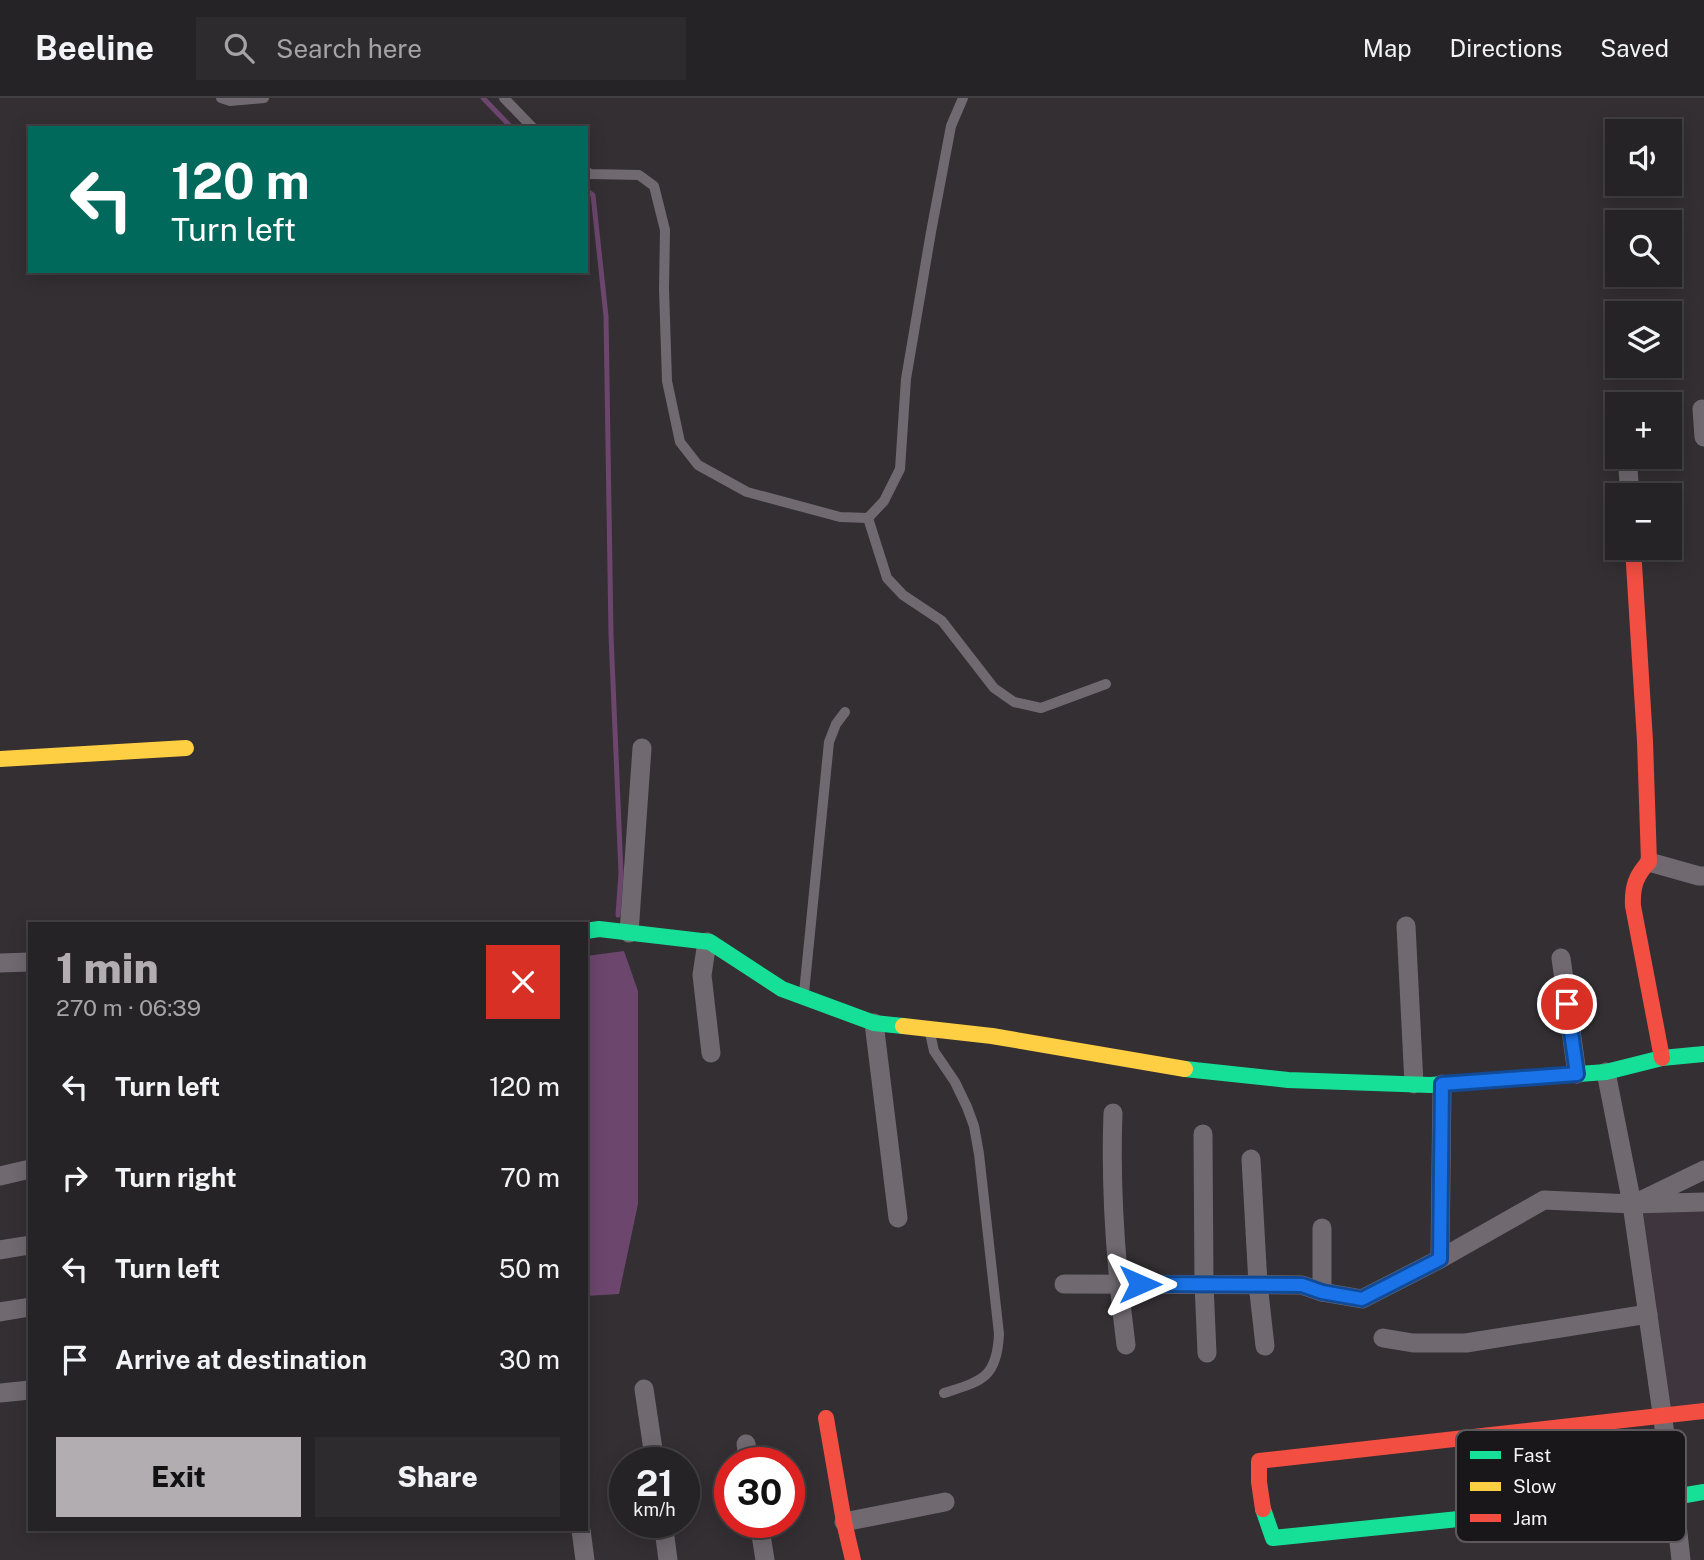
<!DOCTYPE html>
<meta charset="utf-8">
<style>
body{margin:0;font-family:"Public Sans",sans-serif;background:#2e2b2e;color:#f1f3f6;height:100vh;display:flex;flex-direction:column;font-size:26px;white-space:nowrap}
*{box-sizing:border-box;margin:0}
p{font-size:23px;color:#a4a4a7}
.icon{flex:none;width:38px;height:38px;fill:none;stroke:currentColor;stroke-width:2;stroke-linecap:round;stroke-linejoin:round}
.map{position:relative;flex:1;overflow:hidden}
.details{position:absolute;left:28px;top:824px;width:560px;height:609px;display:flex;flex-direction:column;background:#262326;border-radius:0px;box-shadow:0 4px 18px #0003,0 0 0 2px #424043}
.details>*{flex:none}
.top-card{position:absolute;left:28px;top:28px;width:560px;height:147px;border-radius:0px;box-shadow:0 4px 18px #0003,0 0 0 2px #424043;background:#00695c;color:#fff;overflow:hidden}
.tools{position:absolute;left:1605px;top:21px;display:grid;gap:14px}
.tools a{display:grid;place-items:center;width:77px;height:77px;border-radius:0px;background:#262326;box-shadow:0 4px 18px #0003,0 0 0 2px #424043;font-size:35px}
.speed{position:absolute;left:609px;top:1349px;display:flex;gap:14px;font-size:35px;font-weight:700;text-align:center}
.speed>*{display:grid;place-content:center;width:91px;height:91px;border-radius:50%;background:#262326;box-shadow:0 4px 18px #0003,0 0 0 2px #424043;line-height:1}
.speed small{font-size:18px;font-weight:400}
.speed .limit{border:10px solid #d22;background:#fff;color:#111}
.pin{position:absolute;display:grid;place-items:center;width:60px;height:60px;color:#fff;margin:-30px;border:4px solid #fff;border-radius:50%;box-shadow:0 2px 7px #0007}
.me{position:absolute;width:77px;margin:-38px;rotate:90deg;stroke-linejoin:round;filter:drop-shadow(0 0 5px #0008)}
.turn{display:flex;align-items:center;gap:24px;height:147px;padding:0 28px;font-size:32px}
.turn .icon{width:91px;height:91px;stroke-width:2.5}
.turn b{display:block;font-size:49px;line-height:60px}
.round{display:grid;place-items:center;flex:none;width:74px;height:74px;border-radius:0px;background:#2e2b2e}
.head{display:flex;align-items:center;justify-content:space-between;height:119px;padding:0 28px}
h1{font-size:42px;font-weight:800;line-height:52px;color:#b1adb1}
.primary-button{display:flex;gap:14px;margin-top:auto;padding:14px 28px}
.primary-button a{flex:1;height:80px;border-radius:0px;background:#b1adb1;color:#111;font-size:28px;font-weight:800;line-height:80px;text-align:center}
.primary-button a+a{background:#2e2b2e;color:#f1f3f6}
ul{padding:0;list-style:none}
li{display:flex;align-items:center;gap:21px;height:91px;padding:0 28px}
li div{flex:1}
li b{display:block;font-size:26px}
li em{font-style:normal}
header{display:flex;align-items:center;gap:42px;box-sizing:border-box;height:98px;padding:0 35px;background:#262326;border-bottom:2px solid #424043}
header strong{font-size:33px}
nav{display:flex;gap:38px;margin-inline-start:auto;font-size:24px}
.search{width:490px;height:63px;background:#2e2b2e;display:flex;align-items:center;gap:18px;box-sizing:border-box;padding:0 24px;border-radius:0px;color:#a4a4a7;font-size:26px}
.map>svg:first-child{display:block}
.built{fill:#3e353e}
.water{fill:#6d466e}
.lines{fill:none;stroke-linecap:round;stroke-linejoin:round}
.stream{stroke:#6d466e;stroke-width:5}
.lane{stroke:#706a70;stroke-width:10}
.street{stroke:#706a70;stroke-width:19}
.fast{stroke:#16e098;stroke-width:16}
.slow{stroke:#ffcf43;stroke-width:16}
.jam{stroke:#f24e42;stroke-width:16}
.route-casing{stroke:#114b97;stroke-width:18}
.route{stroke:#1a73e8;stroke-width:12}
.key{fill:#1a171a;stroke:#5c585c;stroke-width:2}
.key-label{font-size:19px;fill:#f5f1f5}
</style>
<header>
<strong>Beeline</strong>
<div class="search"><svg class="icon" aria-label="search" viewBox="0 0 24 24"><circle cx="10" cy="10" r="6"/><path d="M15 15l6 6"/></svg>Search here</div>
<nav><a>Map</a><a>Directions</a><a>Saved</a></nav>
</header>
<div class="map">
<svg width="1704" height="1462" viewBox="0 0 1704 1462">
<rect width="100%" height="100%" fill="#332f33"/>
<path class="built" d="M 1704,1102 L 1704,1313 L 1662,1319 L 1632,1106 Z"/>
<path class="water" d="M 624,853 L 638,893 L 638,1106 L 619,1196 L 586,1198 L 586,858 Z"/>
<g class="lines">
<g class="stream">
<path d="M 483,0 L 512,30"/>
<path d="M 586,92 L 593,97 L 606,218 L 611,537 L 621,775 L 618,817"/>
</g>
<g class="lane">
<path d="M 221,0 L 230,3 L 264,0"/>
<path d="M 504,0 L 533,30"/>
<path d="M 586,73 L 590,76 L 639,77 L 654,88 L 665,132 L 664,191 L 667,283 L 680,344 L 698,367 L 747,394 L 840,419 L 868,420 L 884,403 L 900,371 L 906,281 L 931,134 L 951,28 L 963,0"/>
<path d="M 868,420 L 887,480 L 903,497 L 942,523 L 994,590 L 1014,604 L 1041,610 L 1106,586"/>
<path d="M 804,895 L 829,644 L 836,626 L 845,614"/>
<path d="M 930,935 L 934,953 L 955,984 L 967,1009 L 974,1028 L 979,1056 L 999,1236 C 997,1280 982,1283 944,1295"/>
</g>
<g class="street">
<path d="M 1702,311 L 1704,339"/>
<path d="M 1627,359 L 1630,397"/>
<path d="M 1649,764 L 1699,778 L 1704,778"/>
<path d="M 1406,828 L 1414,986"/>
<path d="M 629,835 L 642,650"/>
<path d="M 707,844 L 702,877 L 711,955"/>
<path d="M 1561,860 L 1577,976"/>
<path d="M 0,865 L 30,864"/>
<path d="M 874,925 L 898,1120"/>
<path d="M 1606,974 L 1632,1106 L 1674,1399 L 1681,1462"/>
<path d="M 1113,1015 C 1110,1092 1116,1170 1126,1247"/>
<path d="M 1203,1036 L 1204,1186 L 1207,1255"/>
<path d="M 1251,1061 L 1258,1186 L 1265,1248"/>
<path d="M 0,1078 L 30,1071"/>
<path d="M 1640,1103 L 1704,1072"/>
<path d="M 1322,1130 L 1322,1194"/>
<path d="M 0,1152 L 30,1147"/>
<path d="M 1440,1161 L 1544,1102 L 1632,1106 L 1704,1104"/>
<path d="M 1064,1186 L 1302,1187 L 1322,1194 L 1362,1201 L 1440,1161 L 1442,986"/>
<path d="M 0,1214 L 30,1209"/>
<path d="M 1383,1240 L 1413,1245 L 1466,1245 L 1648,1216"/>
<path d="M 644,1291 L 655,1365"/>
<path d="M 0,1295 L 30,1292"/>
<path d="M 746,1346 L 749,1365"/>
<path d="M 663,1424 L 668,1462"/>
<path d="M 759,1424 L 765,1462"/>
<path d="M 844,1424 L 945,1404"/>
<path d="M 581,1432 L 585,1462"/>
</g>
<g class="fast">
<path d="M 586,833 L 599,831 L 710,844 L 782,891 L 874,925 L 903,928"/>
<path d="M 1185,971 L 1288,982 L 1430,987 L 1606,974 L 1662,960 L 1704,956"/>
<path d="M 1263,1411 L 1273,1440 L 1674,1399 L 1704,1394"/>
</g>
<g class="slow">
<path d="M 0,661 L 186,650"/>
<path d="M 903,928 L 992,938 L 1185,971"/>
</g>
<g class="jam">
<path d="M 1633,450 L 1645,643 L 1649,764 C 1636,777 1632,789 1633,808 L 1662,960"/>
<path d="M 826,1320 L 844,1424 L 853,1462"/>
<path d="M 1263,1411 L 1259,1384 L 1259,1363 L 1704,1313"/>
</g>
</g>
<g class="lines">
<g class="route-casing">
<path id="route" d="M 1140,1186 L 1302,1187 L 1322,1194 L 1362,1201 L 1440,1161 L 1442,986 L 1577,976 L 1567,906"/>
</g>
<use href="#route" class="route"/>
</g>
<rect x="1456" y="1332" width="230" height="112" rx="10" class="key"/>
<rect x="1470" y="1353" width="31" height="8" fill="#16e098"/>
<rect x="1470" y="1384" width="31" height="9" fill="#ffcf43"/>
<rect x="1470" y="1416" width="31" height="8" fill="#f24e42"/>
<g class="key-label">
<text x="1513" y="1364">Fast</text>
<text x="1513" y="1395">Slow</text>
<text x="1513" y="1427">Jam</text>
</g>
</svg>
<div class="tools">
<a><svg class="icon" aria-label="sound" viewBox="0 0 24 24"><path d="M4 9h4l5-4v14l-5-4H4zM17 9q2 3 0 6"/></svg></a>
<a><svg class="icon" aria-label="search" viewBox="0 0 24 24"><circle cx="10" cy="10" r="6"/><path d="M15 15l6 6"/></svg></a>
<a><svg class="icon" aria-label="layers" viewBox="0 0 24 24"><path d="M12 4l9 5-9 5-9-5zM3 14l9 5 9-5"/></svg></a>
<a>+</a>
<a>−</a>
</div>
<div class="speed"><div>21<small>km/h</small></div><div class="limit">30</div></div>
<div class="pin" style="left:1567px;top:906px;background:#d93025"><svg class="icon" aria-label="arrive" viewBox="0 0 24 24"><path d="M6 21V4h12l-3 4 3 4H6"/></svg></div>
<svg class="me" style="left:1140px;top:1186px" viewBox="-20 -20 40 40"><path d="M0-17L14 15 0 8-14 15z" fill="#1a73e8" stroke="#fff" stroke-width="4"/></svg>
<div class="top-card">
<div class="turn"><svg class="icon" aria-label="left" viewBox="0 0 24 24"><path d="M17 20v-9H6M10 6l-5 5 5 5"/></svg><div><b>120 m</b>Turn left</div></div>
</div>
<section class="details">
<div class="head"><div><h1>1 min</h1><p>270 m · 06:39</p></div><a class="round" style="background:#d93025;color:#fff"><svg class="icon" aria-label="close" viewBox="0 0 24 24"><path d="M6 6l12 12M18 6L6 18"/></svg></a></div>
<ul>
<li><svg class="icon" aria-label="left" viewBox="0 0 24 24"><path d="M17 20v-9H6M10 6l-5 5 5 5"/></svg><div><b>Turn left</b></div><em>120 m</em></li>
<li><svg class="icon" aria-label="right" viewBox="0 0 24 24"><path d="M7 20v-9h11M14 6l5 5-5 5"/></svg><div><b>Turn right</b></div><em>70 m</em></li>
<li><svg class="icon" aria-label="left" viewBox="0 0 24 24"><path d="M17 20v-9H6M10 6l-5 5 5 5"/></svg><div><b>Turn left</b></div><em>50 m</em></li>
<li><svg class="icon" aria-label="arrive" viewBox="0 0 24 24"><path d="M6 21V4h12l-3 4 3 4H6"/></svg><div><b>Arrive at destination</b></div><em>30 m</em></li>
</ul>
<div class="primary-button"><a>Exit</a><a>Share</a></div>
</section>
</div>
